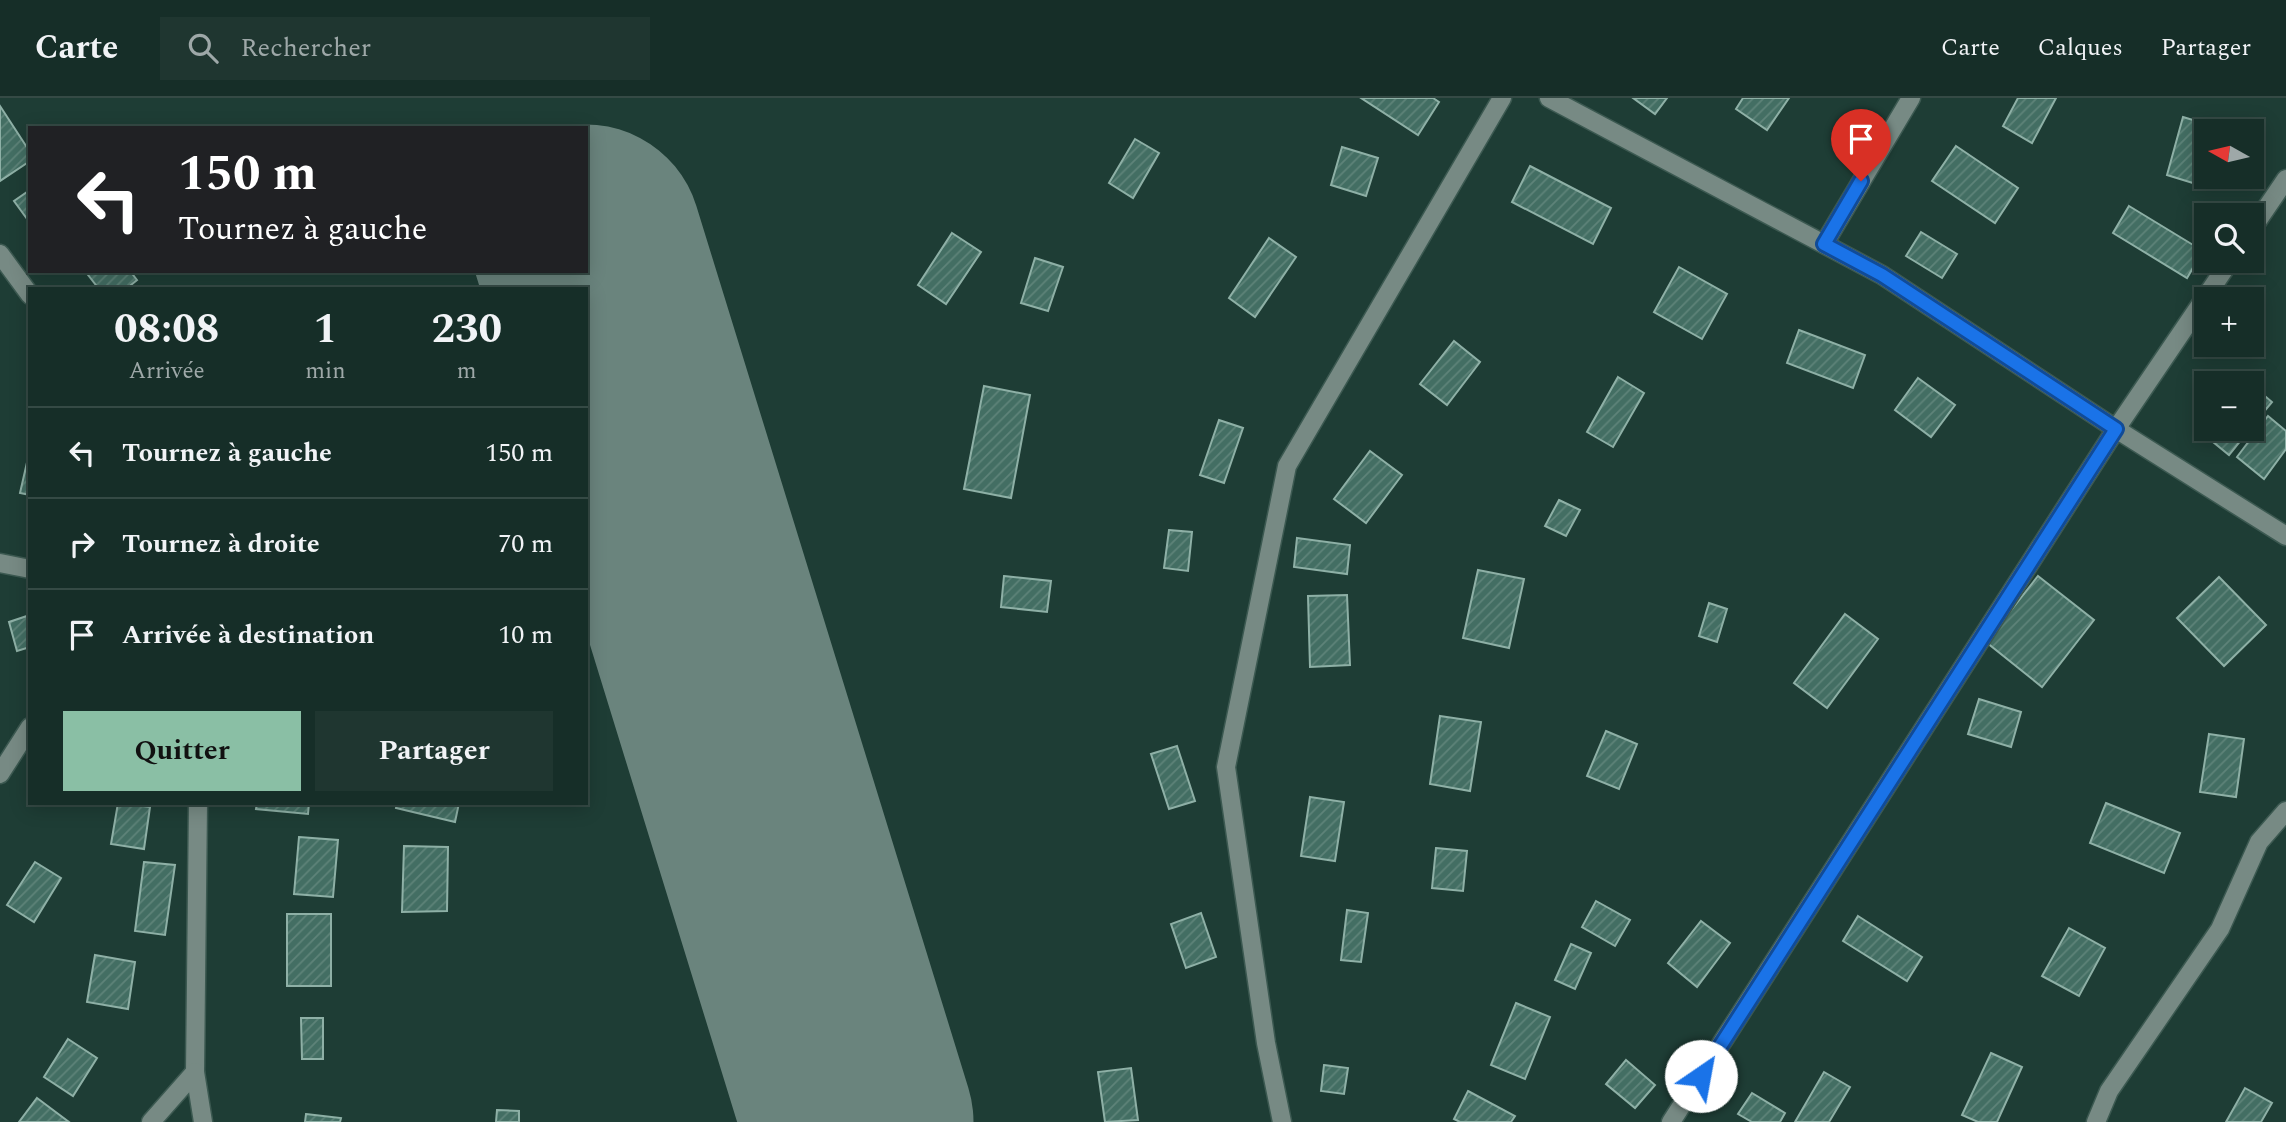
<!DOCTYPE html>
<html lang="fr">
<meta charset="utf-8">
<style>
body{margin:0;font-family:Spectral,serif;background:#1f3630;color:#f1f3f6;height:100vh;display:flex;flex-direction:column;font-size:26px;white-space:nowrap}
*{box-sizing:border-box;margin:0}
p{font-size:23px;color:#9ea8a8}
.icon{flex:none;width:38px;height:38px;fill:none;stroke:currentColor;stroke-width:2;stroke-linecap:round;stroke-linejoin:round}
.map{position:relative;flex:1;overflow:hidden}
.side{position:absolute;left:28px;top:189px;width:560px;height:518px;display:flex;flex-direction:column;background:#162e28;border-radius:0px;box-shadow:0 4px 18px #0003,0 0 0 2px #354a45}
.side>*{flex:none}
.banner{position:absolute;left:28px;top:28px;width:560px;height:147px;border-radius:0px;box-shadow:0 4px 18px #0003,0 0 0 2px #354a45;background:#202124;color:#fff;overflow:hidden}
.needle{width:46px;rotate:278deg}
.fabs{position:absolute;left:2194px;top:21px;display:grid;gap:14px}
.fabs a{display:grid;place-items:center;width:70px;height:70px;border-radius:0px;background:#162e28;box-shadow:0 4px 18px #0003,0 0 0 2px #354a45;font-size:35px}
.pin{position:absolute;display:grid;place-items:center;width:60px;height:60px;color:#fff;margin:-72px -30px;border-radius:50% 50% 50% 0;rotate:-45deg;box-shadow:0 0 7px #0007}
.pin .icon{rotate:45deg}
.me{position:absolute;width:77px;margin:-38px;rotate:33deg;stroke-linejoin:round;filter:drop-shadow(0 0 5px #0008)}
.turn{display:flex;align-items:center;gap:24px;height:147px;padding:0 35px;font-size:32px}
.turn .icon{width:91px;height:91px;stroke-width:2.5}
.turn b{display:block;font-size:49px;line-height:60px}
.eta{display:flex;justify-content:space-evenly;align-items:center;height:119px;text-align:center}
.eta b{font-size:42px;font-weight:700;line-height:49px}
.button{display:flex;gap:14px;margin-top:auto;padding:14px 35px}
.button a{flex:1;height:80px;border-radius:0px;background:#8abfa5;color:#111;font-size:28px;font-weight:700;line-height:80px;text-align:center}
.button a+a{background:#1f3630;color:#f1f3f6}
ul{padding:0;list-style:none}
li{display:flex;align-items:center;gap:21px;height:91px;padding:0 35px;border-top:2px solid #354a45}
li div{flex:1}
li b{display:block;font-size:26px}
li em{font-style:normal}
header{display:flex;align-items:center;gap:42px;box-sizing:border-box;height:98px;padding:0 35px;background:#162e28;border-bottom:2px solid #354a45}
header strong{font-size:33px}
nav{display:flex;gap:38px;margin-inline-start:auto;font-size:24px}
.search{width:490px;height:63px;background:#1f3630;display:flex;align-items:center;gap:18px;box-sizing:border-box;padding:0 24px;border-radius:0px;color:#9ea8a8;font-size:26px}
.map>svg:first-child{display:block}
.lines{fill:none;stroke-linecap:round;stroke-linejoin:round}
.runway{stroke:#6a847d;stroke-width:231}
.building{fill:url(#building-hatch);stroke:#8eb0a6;stroke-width:2}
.minor-casing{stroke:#3c5951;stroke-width:21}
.minor{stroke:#778a84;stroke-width:18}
.route-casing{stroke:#114b97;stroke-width:18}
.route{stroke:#1a73e8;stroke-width:12}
</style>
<header>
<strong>Carte</strong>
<div class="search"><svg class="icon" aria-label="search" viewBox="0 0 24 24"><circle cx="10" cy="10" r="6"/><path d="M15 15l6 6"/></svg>Rechercher</div>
<nav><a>Carte</a><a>Calques</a><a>Partager</a></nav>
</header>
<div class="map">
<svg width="2286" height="1024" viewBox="0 0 2286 1024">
<defs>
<pattern id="building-hatch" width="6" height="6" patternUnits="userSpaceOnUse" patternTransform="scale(1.75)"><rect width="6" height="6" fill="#436e63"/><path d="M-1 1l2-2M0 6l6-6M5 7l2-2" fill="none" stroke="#5e8379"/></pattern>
</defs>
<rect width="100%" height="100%" fill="#1e3d35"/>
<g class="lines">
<path class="runway" d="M 586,142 L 858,1024"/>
</g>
<g class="building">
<path d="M 1361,0 L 1433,0 L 1439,4 L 1418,37 Z"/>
<path d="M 1633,0 L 1667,0 L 1655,16 Z"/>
<path d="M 1743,0 L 1789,0 L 1767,32 L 1736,11 Z"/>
<path d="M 2018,0 L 2056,0 L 2032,45 L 2003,28 Z"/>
<path d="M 0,8 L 30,54 L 30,63 L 0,83 Z"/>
<path d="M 2183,19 L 2226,32 L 2225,33 L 2207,33 L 2207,79 L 2212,79 L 2209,90 L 2167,77 Z"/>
<path d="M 1135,41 L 1159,55 L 1133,100 L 1109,85 Z"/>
<path d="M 1956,48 L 2018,90 L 1995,125 L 1932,83 Z"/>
<path d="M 1342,49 L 1378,60 L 1366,98 L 1331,87 Z"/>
<path d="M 1530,68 L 1611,110 L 1593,146 L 1512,104 Z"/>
<path d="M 30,92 L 30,125 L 14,103 Z"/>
<path d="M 2129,108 L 2203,153 L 2187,180 L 2113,135 Z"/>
<path d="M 1921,134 L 1957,156 L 1942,180 L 1906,158 Z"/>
<path d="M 952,135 L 981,154 L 946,206 L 918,187 Z"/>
<path d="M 1269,140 L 1296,159 L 1255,219 L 1229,200 Z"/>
<path d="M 1035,160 L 1063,169 L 1048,213 L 1021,205 Z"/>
<path d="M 1679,169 L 1727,196 L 1702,241 L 1654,214 Z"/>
<path d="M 85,173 L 130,173 L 137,182 L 126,191 L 99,191 Z"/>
<path d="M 1799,232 L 1865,257 L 1853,290 L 1787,265 Z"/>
<path d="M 1454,243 L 1480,264 L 1447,307 L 1420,286 Z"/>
<path d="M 1618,279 L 1644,295 L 1613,349 L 1587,334 Z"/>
<path d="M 1918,280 L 1955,307 L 1931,339 L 1895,312 Z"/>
<path d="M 2252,287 L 2272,304 L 2252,328 Z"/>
<path d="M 984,288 L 1030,297 L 1011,400 L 964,391 Z"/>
<path d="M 2207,317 L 2207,331 L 2250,331 L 2229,357 L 2196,330 Z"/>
<path d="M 2268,318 L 2286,333 L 2286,351 L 2264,381 L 2237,359 Z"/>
<path d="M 1219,322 L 1243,330 L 1224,385 L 1200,377 Z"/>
<path d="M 1370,353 L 1402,377 L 1366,425 L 1334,401 Z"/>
<path d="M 28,360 L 30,361 L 30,397 L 20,395 Z"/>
<path d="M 1559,402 L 1580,412 L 1566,438 L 1545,428 Z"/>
<path d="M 1169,432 L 1192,434 L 1188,473 L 1164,470 Z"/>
<path d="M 1297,440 L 1350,447 L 1347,476 L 1294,469 Z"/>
<path d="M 1478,472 L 1524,481 L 1509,550 L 1463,540 Z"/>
<path d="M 1004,478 L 1051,483 L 1047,514 L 1001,509 Z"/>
<path d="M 2038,478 L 2094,522 L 2042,589 L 1986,544 Z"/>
<path d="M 2219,479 L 2266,527 L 2224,568 L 2177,520 Z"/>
<path d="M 1347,497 L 1350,567 L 1310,569 L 1308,498 Z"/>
<path d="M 1709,505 L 1727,511 L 1717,544 L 1699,538 Z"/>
<path d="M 1845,516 L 1878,541 L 1827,610 L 1794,585 Z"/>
<path d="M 30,517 L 30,549 L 17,553 L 9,524 Z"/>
<path d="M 1979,601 L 2021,614 L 2011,649 L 1968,636 Z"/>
<path d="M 1440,618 L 1481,624 L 1470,693 L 1430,686 Z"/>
<path d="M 1606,633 L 1637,646 L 1619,691 L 1587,678 Z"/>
<path d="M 2209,636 L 2244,641 L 2236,699 L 2200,694 Z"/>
<path d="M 1177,648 L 1195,703 L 1169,711 L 1151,656 Z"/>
<path d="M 1310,699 L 1344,704 L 1335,763 L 1301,758 Z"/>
<path d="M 118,705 L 150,709 L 144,751 L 111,746 Z"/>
<path d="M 257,705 L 309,705 L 308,716 L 256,711 Z"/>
<path d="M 397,705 L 459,705 L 455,724 L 396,710 Z"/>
<path d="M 2106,705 L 2180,735 L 2164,775 L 2090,745 Z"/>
<path d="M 299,739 L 338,742 L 333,799 L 294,796 Z"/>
<path d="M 404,748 L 448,749 L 447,813 L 402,814 Z"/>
<path d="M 1436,750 L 1467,753 L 1463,793 L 1432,790 Z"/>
<path d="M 35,764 L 61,780 L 34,824 L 7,807 Z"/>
<path d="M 144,764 L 175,767 L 165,837 L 135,833 Z"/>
<path d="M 1596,803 L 1630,822 L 1615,848 L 1582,829 Z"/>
<path d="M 1347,812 L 1368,815 L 1361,864 L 1341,862 Z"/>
<path d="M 1201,815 L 1216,859 L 1186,870 L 1171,826 Z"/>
<rect x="287" y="816" width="44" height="72"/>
<path d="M 1858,818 L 1922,859 L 1907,883 L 1843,843 Z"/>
<path d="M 1701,823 L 1730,845 L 1697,889 L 1668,865 Z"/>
<path d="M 2069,830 L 2105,850 L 2079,898 L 2042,878 Z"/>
<path d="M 1571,846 L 1591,855 L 1575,891 L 1555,882 Z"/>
<path d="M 95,857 L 135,864 L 128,911 L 87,904 Z"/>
<path d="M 1516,905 L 1550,919 L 1525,981 L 1491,967 Z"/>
<path d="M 301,920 L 323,920 L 323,961 L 302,961 Z"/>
<path d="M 68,941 L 97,960 L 73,998 L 44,979 Z"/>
<path d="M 1991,955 L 2022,969 L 1997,1024 L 1978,1024 L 1962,1017 Z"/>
<path d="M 1626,962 L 1655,987 L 1635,1010 L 1606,986 Z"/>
<path d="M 1324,967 L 1348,970 L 1344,996 L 1321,993 Z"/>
<path d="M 1131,970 L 1138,1022 L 1105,1024 L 1098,974 Z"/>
<path d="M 1824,974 L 1850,989 L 1829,1024 L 1795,1024 Z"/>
<path d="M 2245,990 L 2272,1005 L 2261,1024 L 2226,1024 Z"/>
<path d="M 1468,993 L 1515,1018 L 1511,1024 L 1460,1024 L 1454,1021 Z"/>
<path d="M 1752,995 L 1785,1015 L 1780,1024 L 1752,1024 L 1738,1016 Z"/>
<path d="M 37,1000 L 69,1024 L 19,1024 Z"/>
<path d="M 497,1012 L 519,1013 L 519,1024 L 496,1024 Z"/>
<path d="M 306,1016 L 341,1020 L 340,1024 L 305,1024 Z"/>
</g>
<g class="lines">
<g class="minor-casing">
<g id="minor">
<path d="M 1549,0 L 1882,177 L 2116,331 L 2286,438"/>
<path d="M 2252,131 L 2286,81"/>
<path d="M 1824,146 L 1911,0"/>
<path d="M 0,156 L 30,197"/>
<path d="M 0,465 L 30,471"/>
<path d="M 0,676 L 30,629"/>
<path d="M 198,705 L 195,974 L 203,1024"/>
<path d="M 151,1024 L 195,974"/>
<path d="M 1282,1024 L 1266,945 L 1226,669 L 1287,368 L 1502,0"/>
<path d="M 1671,1024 L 2116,331 L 2230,163"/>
<path d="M 2096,1024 L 2109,993 L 2220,831 L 2259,744 L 2286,713"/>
</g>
</g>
<use href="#minor" class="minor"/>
</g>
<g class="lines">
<g class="route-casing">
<path id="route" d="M 1701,978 L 2116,331 L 1882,177 L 1824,146 L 1861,83"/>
</g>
<use href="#route" class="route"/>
</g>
</svg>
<div class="fabs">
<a><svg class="needle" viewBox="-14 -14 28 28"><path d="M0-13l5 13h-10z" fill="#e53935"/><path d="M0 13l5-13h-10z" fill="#9ea8a8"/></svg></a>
<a><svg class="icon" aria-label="search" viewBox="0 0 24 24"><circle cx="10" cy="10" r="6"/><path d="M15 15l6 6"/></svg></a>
<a>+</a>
<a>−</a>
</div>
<div class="pin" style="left:1861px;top:83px;background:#d93025"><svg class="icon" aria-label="arrive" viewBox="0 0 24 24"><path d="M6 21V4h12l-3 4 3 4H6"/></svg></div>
<svg class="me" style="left:1701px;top:978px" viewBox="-20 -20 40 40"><circle r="19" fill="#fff"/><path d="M0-13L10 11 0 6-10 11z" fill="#1a73e8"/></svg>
<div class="banner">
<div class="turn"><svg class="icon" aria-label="left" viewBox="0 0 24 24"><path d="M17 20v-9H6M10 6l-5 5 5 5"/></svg><div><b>150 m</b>Tournez à gauche</div></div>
</div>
<section class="side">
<div class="eta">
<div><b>08:08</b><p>Arrivée</p></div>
<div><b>1</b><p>min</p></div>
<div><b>230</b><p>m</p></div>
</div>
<ul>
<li><svg class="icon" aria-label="left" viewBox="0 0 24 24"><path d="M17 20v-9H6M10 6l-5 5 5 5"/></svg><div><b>Tournez à gauche</b></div><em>150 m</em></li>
<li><svg class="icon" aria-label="right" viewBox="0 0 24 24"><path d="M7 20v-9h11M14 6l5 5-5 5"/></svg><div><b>Tournez à droite</b></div><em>70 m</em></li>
<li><svg class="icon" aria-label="arrive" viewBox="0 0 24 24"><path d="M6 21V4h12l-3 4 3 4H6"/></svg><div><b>Arrivée à destination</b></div><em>10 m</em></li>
</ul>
<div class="button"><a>Quitter</a><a>Partager</a></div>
</section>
</div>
